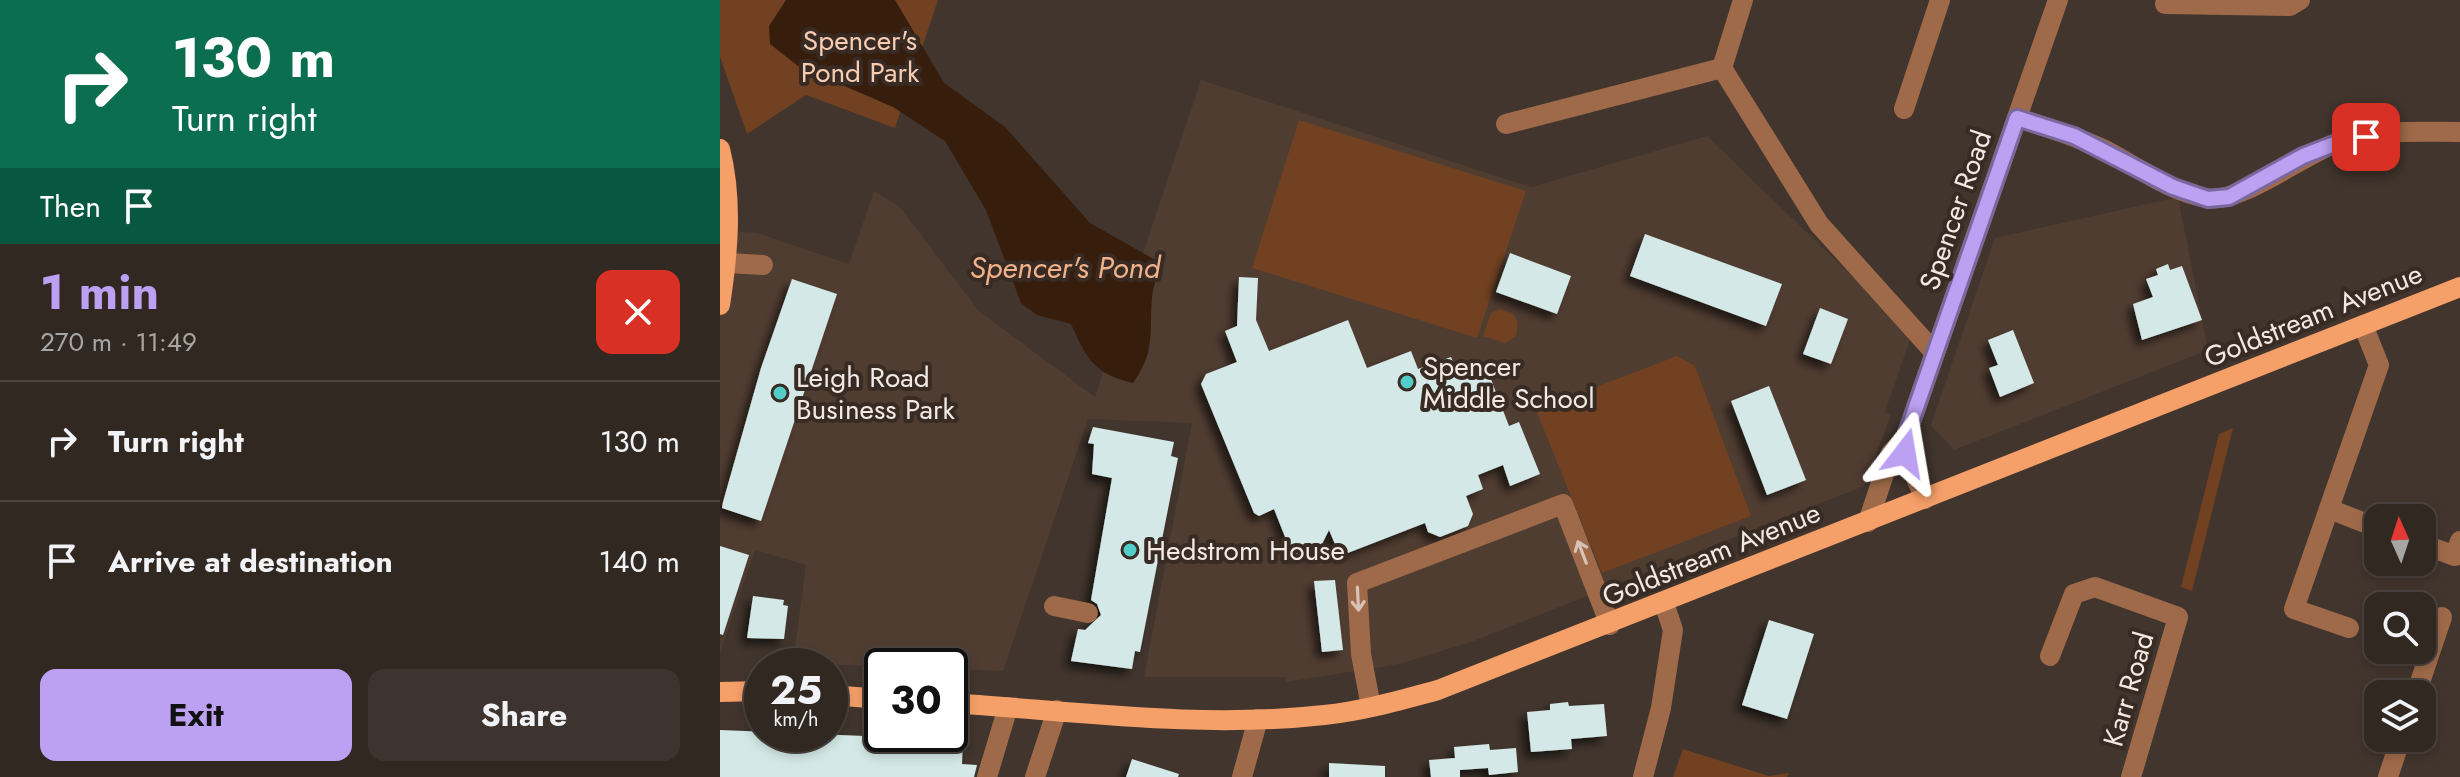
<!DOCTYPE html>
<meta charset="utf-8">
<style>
body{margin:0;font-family:Jost,sans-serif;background:#3d342f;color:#f1f3f6;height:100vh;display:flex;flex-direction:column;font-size:30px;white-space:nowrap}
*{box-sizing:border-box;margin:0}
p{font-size:26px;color:#a8a6a5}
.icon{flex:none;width:44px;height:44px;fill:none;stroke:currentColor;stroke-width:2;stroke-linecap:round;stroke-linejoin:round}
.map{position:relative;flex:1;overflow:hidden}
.drawer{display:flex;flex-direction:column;background:#312822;width:720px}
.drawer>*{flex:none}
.banner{background:#0b6e4f;color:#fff;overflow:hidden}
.needle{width:52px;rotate:357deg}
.fabs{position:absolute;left:1644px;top:504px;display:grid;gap:16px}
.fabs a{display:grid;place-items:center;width:72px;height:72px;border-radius:16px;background:#312822;box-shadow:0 4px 12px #0003,0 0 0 2px #4c4440;font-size:40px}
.speed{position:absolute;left:24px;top:648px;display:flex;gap:16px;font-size:40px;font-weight:700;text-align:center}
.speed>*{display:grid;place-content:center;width:104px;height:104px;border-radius:50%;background:#312822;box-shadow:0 4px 12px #0003,0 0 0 2px #4c4440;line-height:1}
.speed small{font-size:20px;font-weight:400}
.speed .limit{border:4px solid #111;border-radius:12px;background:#fff;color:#111}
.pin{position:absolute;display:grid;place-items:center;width:68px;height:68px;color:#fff;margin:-34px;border-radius:16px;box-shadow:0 4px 12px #0006}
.me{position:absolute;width:88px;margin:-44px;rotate:14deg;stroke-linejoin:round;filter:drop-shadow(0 0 6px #0008)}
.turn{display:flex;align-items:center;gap:28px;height:168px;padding:0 40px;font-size:36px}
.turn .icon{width:104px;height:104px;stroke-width:2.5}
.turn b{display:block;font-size:56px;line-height:68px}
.then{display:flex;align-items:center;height:76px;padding:0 40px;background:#0003;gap:16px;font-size:30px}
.round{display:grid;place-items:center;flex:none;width:84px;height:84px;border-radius:16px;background:#3d342f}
.overview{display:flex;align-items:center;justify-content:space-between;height:136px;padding:0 40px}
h1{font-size:48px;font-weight:700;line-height:60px;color:#bca0f2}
.cta{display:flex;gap:16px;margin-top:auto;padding:16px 40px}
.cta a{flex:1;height:92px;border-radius:16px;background:#bca0f2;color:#111;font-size:32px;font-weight:700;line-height:92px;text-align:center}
.cta a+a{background:#3d342f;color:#f1f3f6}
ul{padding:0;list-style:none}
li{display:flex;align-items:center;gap:24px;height:120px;padding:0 40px;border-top:2px solid #4c4440}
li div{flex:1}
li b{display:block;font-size:30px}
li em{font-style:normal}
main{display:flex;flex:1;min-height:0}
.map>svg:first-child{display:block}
.built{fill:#503d32}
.green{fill:#714121}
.water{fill:#371d0c}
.building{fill:#d4e9e7;filter:url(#shadow)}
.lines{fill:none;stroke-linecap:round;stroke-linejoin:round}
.minor{stroke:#9f6a49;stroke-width:20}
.major{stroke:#f59f69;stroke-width:20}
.oneway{stroke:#d9c3b6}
.route-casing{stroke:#7a689d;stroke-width:20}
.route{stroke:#bca0f2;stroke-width:14}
.poi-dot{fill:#54cdc8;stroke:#372b23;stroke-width:3}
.labels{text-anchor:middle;stroke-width:8;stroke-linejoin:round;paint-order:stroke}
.park-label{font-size:28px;fill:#f8ccb2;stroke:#372b23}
.street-label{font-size:28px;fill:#f2e9e5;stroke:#372b23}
.poi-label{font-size:28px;fill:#f2e9e5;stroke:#372b23;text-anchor:start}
.water-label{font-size:30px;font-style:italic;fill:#f1b18a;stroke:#372b23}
</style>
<main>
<section class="drawer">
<div class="banner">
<div class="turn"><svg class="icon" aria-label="right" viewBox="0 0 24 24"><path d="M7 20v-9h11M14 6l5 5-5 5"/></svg><div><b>130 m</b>Turn right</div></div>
<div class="then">Then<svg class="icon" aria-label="arrive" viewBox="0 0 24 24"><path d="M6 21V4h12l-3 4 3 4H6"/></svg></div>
</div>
<div class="overview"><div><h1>1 min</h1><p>270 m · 11:49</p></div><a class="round" style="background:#d93025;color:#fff"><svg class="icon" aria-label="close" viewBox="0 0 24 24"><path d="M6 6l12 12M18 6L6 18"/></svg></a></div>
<ul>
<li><svg class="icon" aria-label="right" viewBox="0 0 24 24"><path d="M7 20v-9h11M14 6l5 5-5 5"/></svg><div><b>Turn right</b></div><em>130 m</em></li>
<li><svg class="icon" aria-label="arrive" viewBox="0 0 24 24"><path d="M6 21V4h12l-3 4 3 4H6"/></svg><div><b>Arrive at destination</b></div><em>140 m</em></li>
</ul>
<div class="cta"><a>Exit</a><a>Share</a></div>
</section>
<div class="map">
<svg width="1740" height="777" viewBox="0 0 1740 777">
<defs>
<filter id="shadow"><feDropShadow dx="-6" dy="6" stdDeviation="4" flood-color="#0009"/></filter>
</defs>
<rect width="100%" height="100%" fill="#41352d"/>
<g class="built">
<path d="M 481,80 L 811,187 L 987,136 L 1192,334 L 1165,412 L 1171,415 L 1144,486 L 751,642 L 679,664 L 566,682 L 565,677 L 424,677 L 472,423 L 368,419 L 283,671 L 73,663 L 86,565 L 35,550 L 0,653 L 0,230 L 37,233 L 129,264 L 154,191 L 179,206 L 259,311 L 375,397 Z"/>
<path d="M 1458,197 L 1488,350 L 1234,450 L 1211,425 L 1275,238 Z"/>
</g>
<g class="green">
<path d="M 0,0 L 218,0 L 175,128 L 86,95 L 27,134 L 0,57 Z"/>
<path d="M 579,120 L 806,191 L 757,338 L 532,268 Z"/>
<path d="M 779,309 L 792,313 L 798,322 L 796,336 L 785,343 L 763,336 L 771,313 Z"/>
<path d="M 957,356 L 975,366 L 1031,516 L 882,573 L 816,410 Z"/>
<path d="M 1513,428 L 1472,591 L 1461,587 L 1499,434 Z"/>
<path d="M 963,749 L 1049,776 L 1069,773 L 1067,777 L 953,777 Z"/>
</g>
<path class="water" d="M 66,0 L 175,0 L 224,83 L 285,127 L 370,223 L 437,261 C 439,277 433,284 432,298 C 429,333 436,351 413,383 C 374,374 367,359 351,324 L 317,315 L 301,303 L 266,210 L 225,141 L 173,107 L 78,66 L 50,44 L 49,26 Z"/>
<g class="building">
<path d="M 925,234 L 1062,284 L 1046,326 L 910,276 Z"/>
<path d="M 790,253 L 851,276 L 837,314 L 776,292 Z"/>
<path d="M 1448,264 L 1450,270 L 1462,266 L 1482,320 L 1422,340 L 1413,304 L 1433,297 L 1426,279 L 1438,275 L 1436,269 Z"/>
<path d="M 519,277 L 538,278 L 536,320 L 549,351 L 628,320 L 647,368 L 691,351 L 698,369 L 731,357 L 740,379 L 767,369 L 789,426 L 799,422 L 820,474 L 790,486 L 783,465 L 758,475 L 763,489 L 746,496 L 753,514 L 748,526 L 720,537 L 708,532 L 705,523 L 620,556 L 609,530 L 594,560 L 591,550 L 573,557 L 554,509 L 539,516 L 534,513 L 481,384 L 486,374 L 517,362 L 505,331 L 517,326 Z"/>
<path d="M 72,279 L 117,294 L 41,521 L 2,508 L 3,502 L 41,368 Z"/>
<path d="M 1100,308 L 1128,319 L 1111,364 L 1083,354 Z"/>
<path d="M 1293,330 L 1314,383 L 1280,397 L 1269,368 L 1278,365 L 1268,340 Z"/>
<path d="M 1049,386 L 1086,480 L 1047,495 L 1011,401 Z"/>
<path d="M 373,427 L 454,442 L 451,456 L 458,458 L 420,652 L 415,651 L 412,669 L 351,661 L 358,629 L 365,630 L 381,615 L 377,604 L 371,600 L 392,478 L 372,474 L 374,444 L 368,443 Z"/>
<path d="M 0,546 L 29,555 L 3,635 L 0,634 Z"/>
<path d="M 615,580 L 623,650 L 602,652 L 594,581 Z"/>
<path d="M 33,596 L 64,600 L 63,605 L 68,606 L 64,639 L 27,638 Z"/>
<path d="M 1049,620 L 1094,634 L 1067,719 L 1022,705 Z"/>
<path d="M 848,702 L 849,706 L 884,704 L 887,736 L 851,739 L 852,749 L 811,752 L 807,712 L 830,710 L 830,704 Z"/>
<path d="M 0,730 L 243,740 L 242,764 L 257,765 L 254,777 L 0,777 Z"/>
<path d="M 769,744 L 770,750 L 796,748 L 798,772 L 769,775 L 768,768 L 740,770 L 740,777 L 711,777 L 709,760 L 735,758 L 734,747 Z"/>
<path d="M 412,759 L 459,774 L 458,777 L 406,777 Z"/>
<path d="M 609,763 L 665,766 L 665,777 L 609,777 Z"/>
</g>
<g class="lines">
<g class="minor">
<path d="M 1023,0 L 1002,68 L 1099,224 L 1215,353"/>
<path d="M 1445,4 L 1570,6 L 1580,0"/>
<path d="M 1184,109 L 1220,0"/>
<path d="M 1297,118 C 1327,127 1355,136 1383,149 C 1416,166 1450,192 1487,198 C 1521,204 1583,154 1619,142 C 1657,129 1701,132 1740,132"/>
<path d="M 786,124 L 1002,68"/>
<path d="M 7,263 L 43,265"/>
<path d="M 1205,499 L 1185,453 L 1185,439 L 1338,0"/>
<path d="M 1609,509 L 1658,528"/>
<path d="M 1148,522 L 1171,453 L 1185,439"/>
<path d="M 1702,544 L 1735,556 L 1740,541"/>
<path d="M 334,606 L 368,613"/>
<path d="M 1629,628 L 1574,609 L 1659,365 L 1643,325"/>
<path d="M 1330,656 L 1354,594 L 1375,587 L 1458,617 L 1411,777"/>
<path d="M 1696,694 L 1722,617"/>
<path d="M 651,707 L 641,654 L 637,583 L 843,504 L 890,625"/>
<path d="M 267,777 L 288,707"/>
<path d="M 315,777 L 337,710"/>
<path d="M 522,777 L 538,719"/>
<path d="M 923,777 L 941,708 L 953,630 L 944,603"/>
<path d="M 1668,777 L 1681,738"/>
</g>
<g class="major">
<path d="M 0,149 C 13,200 8,254 0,305"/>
<path d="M 0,692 L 42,691"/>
<path d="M 110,695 L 162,699"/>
<path d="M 230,703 C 354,711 481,729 604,715 C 643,711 681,700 718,690 L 1740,287"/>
</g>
</g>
<defs><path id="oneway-shaft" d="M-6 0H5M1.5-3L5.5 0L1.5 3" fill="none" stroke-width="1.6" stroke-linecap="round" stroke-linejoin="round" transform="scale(2)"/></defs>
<g class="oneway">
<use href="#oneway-shaft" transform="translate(862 552) rotate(-111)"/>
<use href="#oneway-shaft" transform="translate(638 599) rotate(87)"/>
</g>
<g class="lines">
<g class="route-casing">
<path id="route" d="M 1185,453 L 1185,439 L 1297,118 L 1354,136 L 1453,187 L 1488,199 L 1509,197 L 1583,156 L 1622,141 L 1646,137"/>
</g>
<use href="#route" class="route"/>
</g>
<g class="poi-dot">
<circle cx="687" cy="382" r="8"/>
<circle cx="60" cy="393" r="8"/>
<circle cx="410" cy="550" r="8"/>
</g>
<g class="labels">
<g class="park-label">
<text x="140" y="50">Spencer's<tspan x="140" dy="32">Pond Park</tspan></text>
</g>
<g class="street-label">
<text transform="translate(1235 210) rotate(-71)" y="10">Spencer Road</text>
<text transform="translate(1593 315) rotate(-22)" y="10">Goldstream Avenue</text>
<text transform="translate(991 554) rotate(-22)" y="10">Goldstream Avenue</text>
<text transform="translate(1408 689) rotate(-74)" y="10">Karr Road</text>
</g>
<g class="poi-label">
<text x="703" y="376">Spencer<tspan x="703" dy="32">Middle School</tspan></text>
<text x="76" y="387">Leigh Road<tspan x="76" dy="32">Business Park</tspan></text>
<text x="426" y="560">Hedstrom House</text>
</g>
<g class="water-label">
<text x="345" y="278">Spencer's Pond</text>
</g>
</g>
</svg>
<div class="fabs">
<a><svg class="needle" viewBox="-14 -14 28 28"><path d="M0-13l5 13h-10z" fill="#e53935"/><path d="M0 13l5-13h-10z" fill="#a8a6a5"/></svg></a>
<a><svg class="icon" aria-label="search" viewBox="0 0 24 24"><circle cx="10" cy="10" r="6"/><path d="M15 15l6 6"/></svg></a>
<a><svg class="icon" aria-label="layers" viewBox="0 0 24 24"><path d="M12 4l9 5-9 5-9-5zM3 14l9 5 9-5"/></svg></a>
</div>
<div class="speed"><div>25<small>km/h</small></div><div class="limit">30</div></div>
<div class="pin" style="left:1646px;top:137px;background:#d93025"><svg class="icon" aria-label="arrive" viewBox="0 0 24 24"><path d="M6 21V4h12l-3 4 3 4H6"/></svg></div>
<svg class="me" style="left:1185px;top:453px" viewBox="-20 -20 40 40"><path d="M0-17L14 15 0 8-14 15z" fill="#bca0f2" stroke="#fff" stroke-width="4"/></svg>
</div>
</main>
